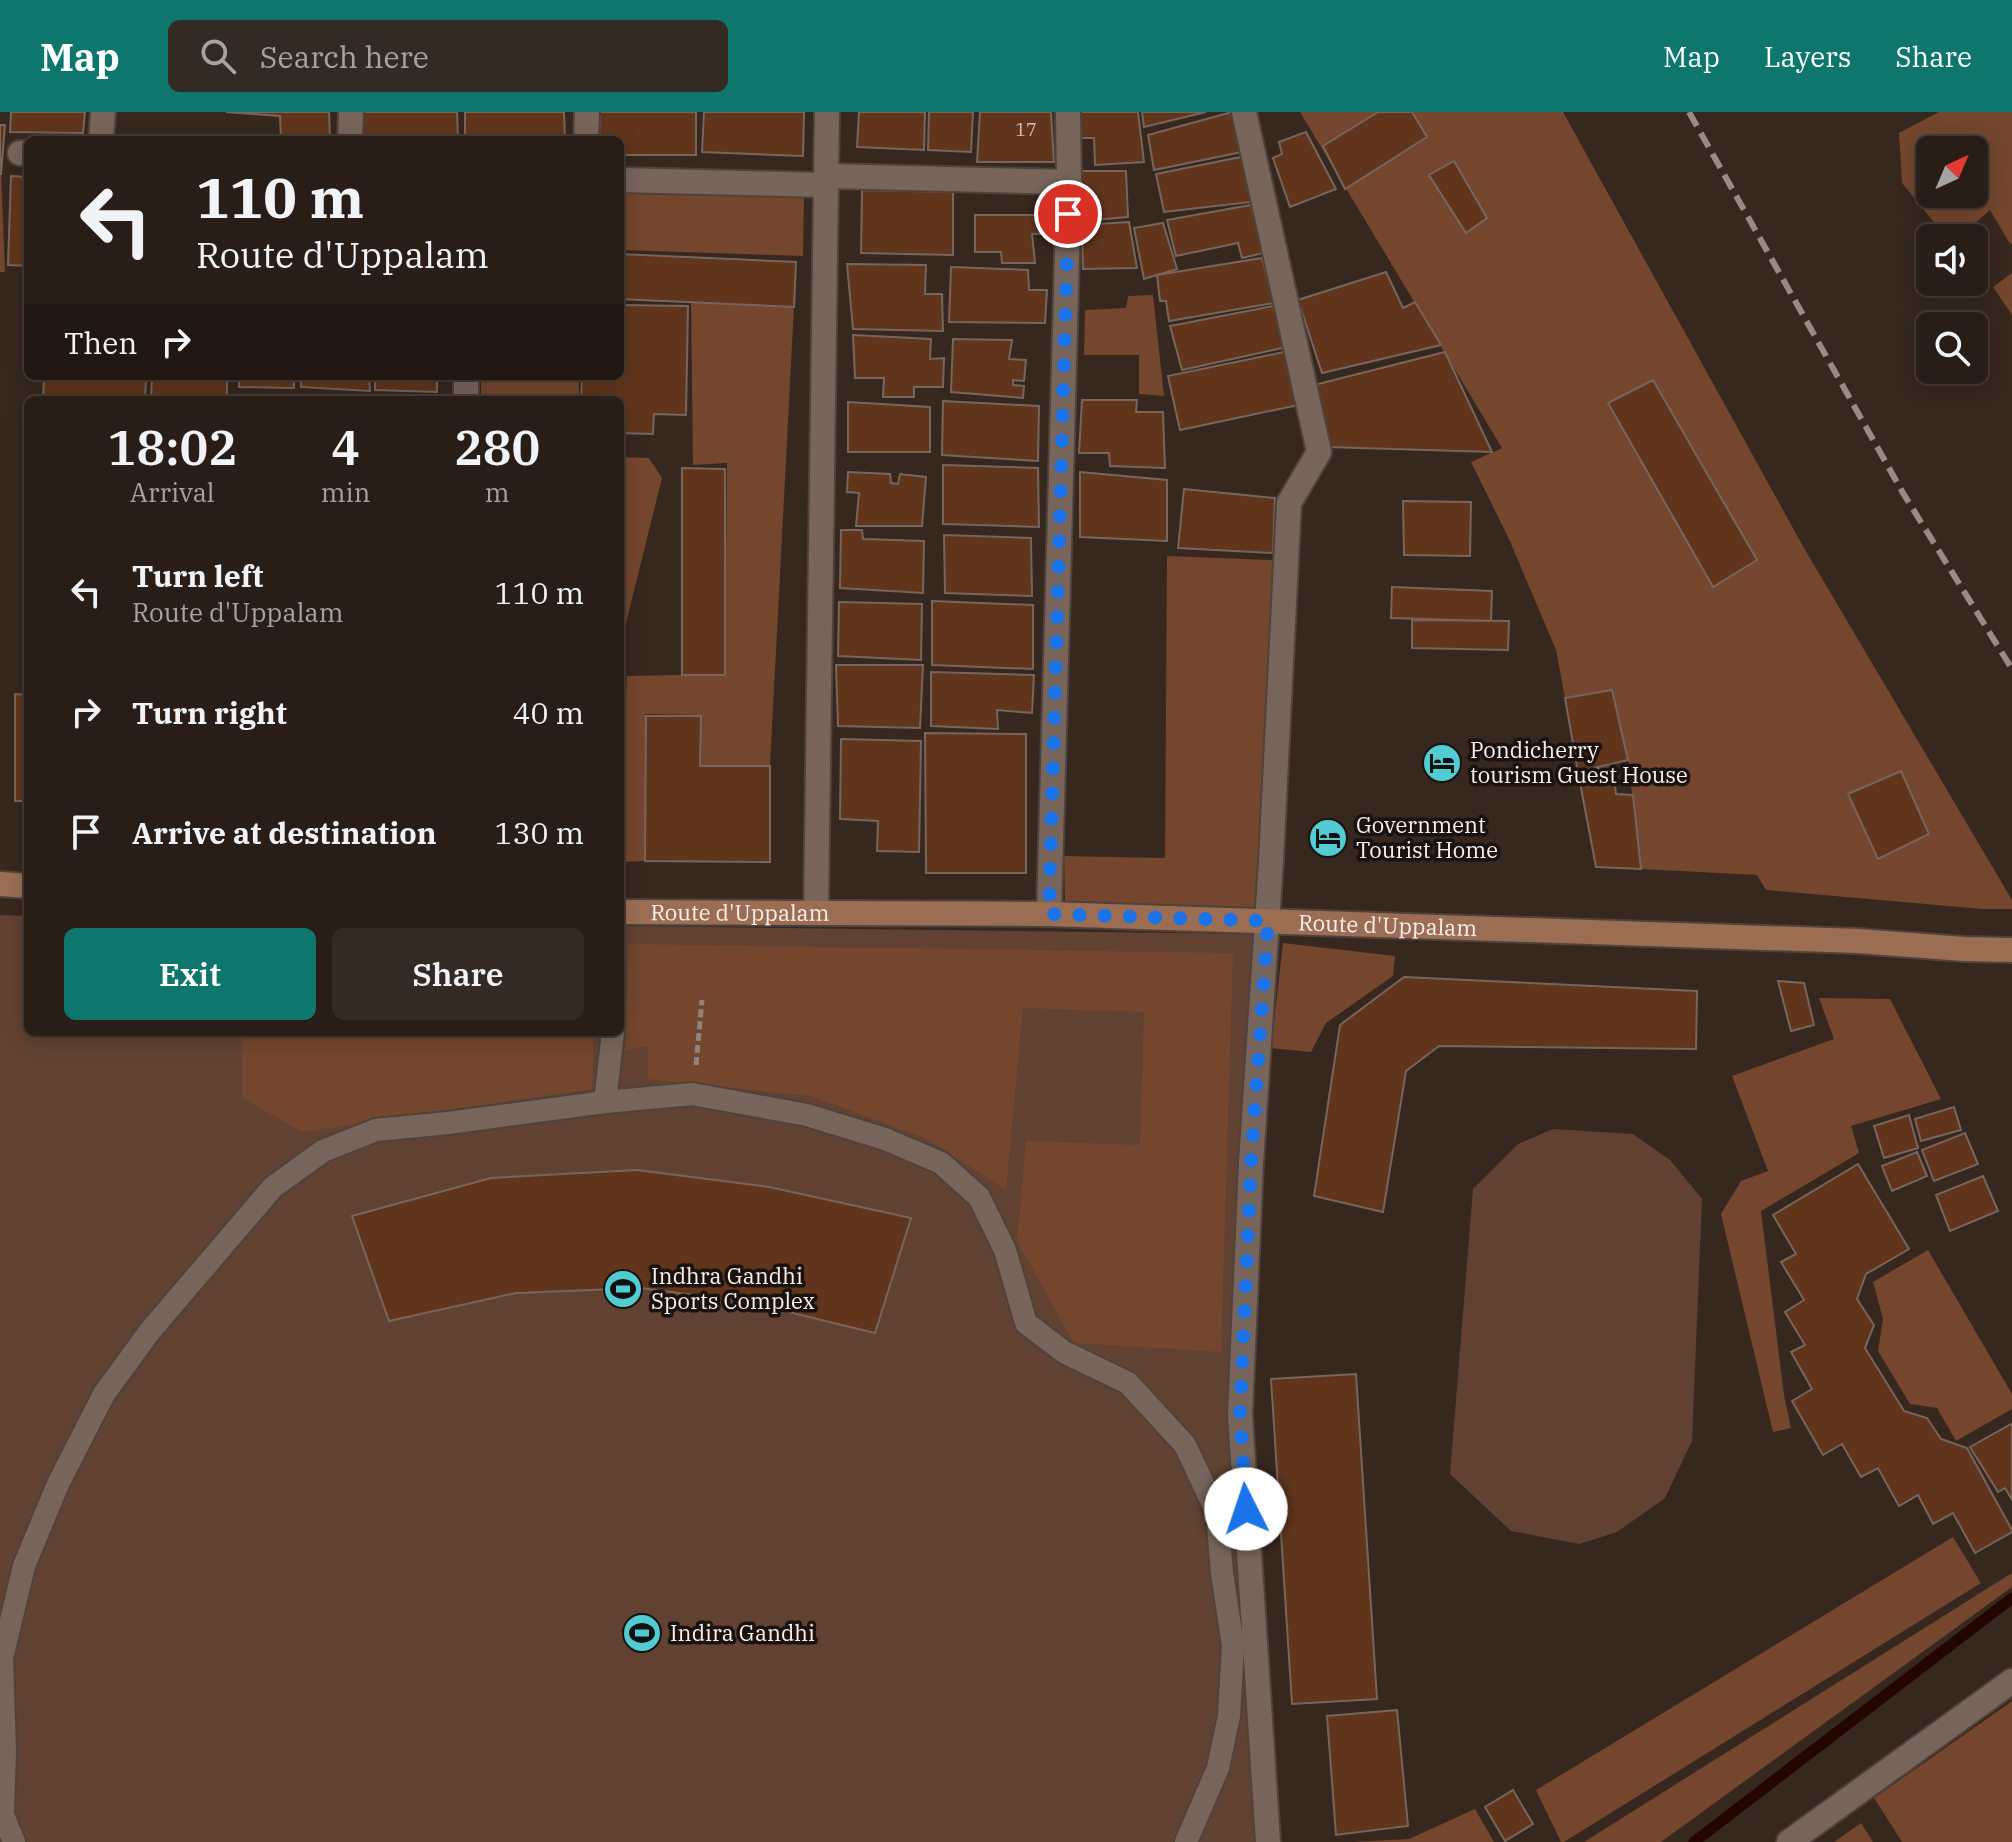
<!DOCTYPE html>
<style>
body{margin:0;font-family:"IBM Plex Serif",serif;background:#342a24;color:#f1f3f6;height:100vh;display:flex;flex-direction:column;font-size:30px;white-space:nowrap}
*{box-sizing:border-box;margin:0}
p{font-size:26px;color:#a5a2a1}
.icon{flex:none;width:44px;height:44px;fill:none;stroke:currentColor;stroke-width:2;stroke-linecap:round;stroke-linejoin:round}
.map{position:relative;flex:1;overflow:hidden}
.panel{position:absolute;left:24px;top:284px;width:600px;height:640px;display:flex;flex-direction:column;background:#281d17;border-radius:12px;box-shadow:0 4px 20px #0003,0 0 0 2px #443b36}
.panel>*{flex:none}
.guide{position:absolute;left:24px;top:24px;width:600px;height:244px;border-radius:12px;box-shadow:0 4px 20px #0003,0 0 0 2px #443b36;background:#281d17;color:#f1f3f6;overflow:hidden}
.needle{width:52px;rotate:44deg}
.buttons{position:absolute;left:1916px;top:24px;display:grid;gap:16px}
.buttons a{display:grid;place-items:center;width:72px;height:72px;border-radius:12px;background:#281d17;box-shadow:0 4px 20px #0003,0 0 0 2px #443b36;font-size:40px}
.pin{position:absolute;display:grid;place-items:center;width:68px;height:68px;color:#fff;margin:-34px;border:4px solid #fff;border-radius:50%;box-shadow:0 2px 8px #0007}
.me{position:absolute;width:88px;margin:-44px;rotate:356deg;stroke-linejoin:round;filter:drop-shadow(0 0 6px #0008)}
.turn{display:flex;align-items:center;gap:28px;height:168px;padding:0 40px;font-size:36px}
.turn .icon{width:104px;height:104px;stroke-width:2.5}
.turn b{display:block;font-size:56px;line-height:68px}
.then{display:flex;align-items:center;height:76px;padding:0 40px;background:#0003;gap:16px;font-size:30px}
.eta{display:flex;justify-content:space-evenly;align-items:center;height:136px;text-align:center}
.eta b{font-size:48px;font-weight:600;line-height:56px}
.cta{display:flex;gap:16px;margin-top:auto;padding:16px 40px}
.cta a{flex:1;height:92px;border-radius:12px;background:#0f766e;color:#fff;font-size:32px;font-weight:600;line-height:92px;text-align:center}
.cta a+a{background:#342a24;color:#f1f3f6}
ul{padding:0;list-style:none}
li{display:flex;align-items:center;gap:24px;height:120px;padding:0 40px}
li div{flex:1}
li b{display:block;font-size:30px}
li em{font-style:normal}
header{display:flex;align-items:center;gap:48px;box-sizing:border-box;height:112px;padding:0 40px;background:#0f766e;color:#fff}
header strong{font-size:38px}
nav{display:flex;gap:44px;margin-inline-start:auto;font-size:28px}
.search{width:560px;height:72px;background:#342a24;display:flex;align-items:center;gap:20px;box-sizing:border-box;padding:0 28px;border-radius:12px;color:#a5a2a1;font-size:30px}
.map>svg:first-child{display:block}
.green{fill:#614232}
.forest{fill:#73462d;fill-rule:evenodd}
.lines{fill:none;stroke-linecap:round;stroke-linejoin:round}
.stream{stroke:#230600;stroke-width:11}
.building{fill:#60351c;stroke:#76655c;stroke-width:2}
.service-casing{stroke:#4e423b;stroke-width:26}
.minor-casing{stroke:#4e423b;stroke-width:28}
.secondary-casing{stroke:#4e423b;stroke-width:28}
.path{stroke:#8f837c;stroke-width:5;stroke-dasharray:8 4;stroke-linecap:butt}
.service{stroke:#77655c;stroke-width:22}
.minor{stroke:#77655c;stroke-width:24}
.secondary{stroke:#9b6e54;stroke-width:24}
.rail{stroke:#988b85;stroke-width:6;stroke-dasharray:16 8;stroke-linecap:butt}
.route{stroke:#1a73e8;stroke-width:14;stroke-dasharray:0 25.2}
.labels{text-anchor:middle;stroke-width:7;stroke-linejoin:round;paint-order:stroke}
.number-label{font-size:18px;fill:#d4c2b8}
.poi-label{font-size:22px;fill:#fbf1ec;stroke:#19120e;text-anchor:start}
.street-label{font-size:22px;fill:#fbf1ec;stroke:#19120e}
</style>
<header>
<strong>Map</strong>
<div class="search"><svg class="icon" aria-label="search" viewBox="0 0 24 24"><circle cx="10" cy="10" r="6"/><path d="M15 15l6 6"/></svg>Search here</div>
<nav><a>Map</a><a>Layers</a><a>Share</a></nav>
</header>
<div class="map">
<svg width="2012" height="1730" viewBox="0 0 2012 1730">
<rect width="100%" height="100%" fill="#36271f"/>
<g class="green">
<path d="M 0,803 L 28,804 L 28,920 L 620,920 L 620,814 L 1257,822 L 1240,1303 L 1268,1730 L 0,1730 Z"/>
<path d="M 1553,1017 L 1633,1022 L 1670,1048 L 1702,1087 L 1692,1329 L 1665,1386 L 1617,1420 L 1579,1432 L 1511,1419 L 1450,1362 L 1473,1077 L 1518,1032 Z"/>
</g>
<g class="forest">
<path d="M 1300,0 L 1563,0 L 1804,436 L 2012,788 L 2012,797 L 1982,797 L 1766,778 L 1757,763 L 1641,757 L 1628,648 L 1612,579 L 1565,586 L 1556,538 L 1509,427 L 1471,350 L 1502,336 Z"/>
<path d="M 1939,0 L 2012,0 L 2012,131 L 2010,132 L 1990,98 L 1966,119 L 1942,120 L 1902,71 L 1899,21 ZM 1930,38 L 1974,38 L 1974,82 L 1930,82 Z"/>
<path d="M 0,62 L 1,62 L 5,160 L 0,160 Z"/>
<path d="M 620,72 L 804,78 L 803,144 L 620,138 Z"/>
<path d="M 2012,161 L 2012,203 L 1993,175 Z"/>
<path d="M 1153,183 L 1164,284 L 1139,282 L 1139,243 L 1084,243 L 1085,198 L 1126,196 L 1128,184 Z"/>
<path d="M 691,190 L 794,195 L 770,654 L 700,654 L 700,603 L 645,602 L 645,749 L 620,750 L 620,703 L 627,564 L 725,562 L 727,351 L 693,353 Z"/>
<rect x="481" y="264" width="98" height="24"/>
<path d="M 620,345 L 649,346 L 662,366 L 622,527 L 620,512 Z"/>
<path d="M 1167,444 L 1273,448 L 1256,797 L 1065,791 L 1064,744 L 1165,746 Z"/>
<path d="M 1283,831 L 1395,844 L 1393,864 L 1326,911 L 1311,940 L 1271,936 Z"/>
<path d="M 628,832 L 1233,841 L 1221,1240 L 1074,1231 L 1017,1129 L 1026,1029 L 1140,1033 L 1144,900 L 1023,896 L 1006,1078 L 927,1027 L 811,984 L 648,967 L 648,934 L 626,938 Z"/>
<path d="M 1819,886 L 1890,887 L 1941,987 L 1851,1014 L 1859,1041 L 1761,1099 L 1784,1283 L 1791,1316 L 1773,1320 L 1721,1102 L 1741,1069 L 1768,1059 L 1732,964 L 1834,927 Z"/>
<path d="M 242,920 L 594,920 L 592,977 L 302,1020 L 242,986 Z"/>
<path d="M 1928,1138 L 2012,1282 L 2012,1297 L 1956,1329 L 1937,1296 L 1910,1292 L 1878,1239 L 1883,1207 L 1873,1170 Z"/>
<path d="M 1953,1425 L 1981,1471 L 1564,1730 L 1561,1730 L 1536,1678 Z"/>
<path d="M 2012,1461 L 2012,1475 L 1661,1730 L 1584,1730 Z"/>
<path d="M 2012,1589 L 2012,1730 L 1902,1730 L 1874,1686 Z"/>
<path d="M 1475,1697 L 1494,1730 L 1351,1730 L 1409,1727 Z"/>
<path d="M 1861,1711 L 1873,1730 L 1834,1730 Z"/>
</g>
<g class="lines">
<path class="stream" d="M 1694,1730 L 2012,1486"/>
</g>
<g class="building">
<path d="M 11,0 L 85,0 L 83,21 L 10,20 Z"/>
<path d="M 226,0 L 329,0 L 330,28 L 281,28 L 280,4 Z"/>
<path d="M 362,0 L 457,0 L 458,28 L 362,28 Z"/>
<path d="M 465,0 L 564,0 L 565,28 L 465,28 Z"/>
<path d="M 600,0 L 696,0 L 696,43 L 620,43 L 620,28 L 599,28 Z"/>
<path d="M 704,0 L 804,0 L 803,44 L 702,40 Z"/>
<path d="M 859,0 L 925,0 L 924,38 L 857,35 Z"/>
<path d="M 929,0 L 973,0 L 971,40 L 928,38 Z"/>
<path d="M 980,0 L 1051,0 L 1054,50 L 977,50 Z"/>
<path d="M 1081,0 L 1138,0 L 1144,50 L 1095,53 L 1094,26 L 1081,26 Z"/>
<path d="M 1142,0 L 1206,0 L 1144,15 Z"/>
<path d="M 1232,0 L 1242,40 L 1154,58 L 1148,23 Z"/>
<path d="M 1378,0 L 1412,0 L 1427,25 L 1345,77 L 1323,34 Z"/>
<path d="M 0,13 L 5,13 L 1,62 L 0,62 Z"/>
<path d="M 1306,20 L 1336,77 L 1290,95 L 1273,46 L 1282,42 L 1279,30 Z"/>
<path d="M 1241,45 L 1251,90 L 1164,100 L 1156,62 Z"/>
<path d="M 1454,49 L 1487,106 L 1466,121 L 1429,63 Z"/>
<path d="M 1081,59 L 1126,59 L 1128,105 L 1082,109 Z"/>
<path d="M 11,64 L 28,65 L 28,154 L 8,153 Z"/>
<path d="M 862,78 L 953,80 L 953,143 L 861,141 Z"/>
<path d="M 1251,93 L 1263,141 L 1242,146 L 1238,131 L 1176,144 L 1167,108 Z"/>
<path d="M 975,103 L 1050,103 L 1051,122 L 1032,122 L 1035,151 L 1002,151 L 1001,140 L 975,140 Z"/>
<path d="M 1129,110 L 1137,156 L 1083,157 L 1082,113 Z"/>
<path d="M 1163,111 L 1177,157 L 1144,167 L 1134,116 Z"/>
<path d="M 620,142 L 796,150 L 794,195 L 620,187 Z"/>
<path d="M 1262,146 L 1274,191 L 1169,209 L 1166,189 L 1160,189 L 1157,163 Z"/>
<path d="M 847,152 L 926,153 L 925,182 L 942,182 L 943,219 L 853,217 Z"/>
<path d="M 951,155 L 1028,158 L 1029,178 L 1047,178 L 1045,211 L 949,210 Z"/>
<path d="M 1386,160 L 1403,196 L 1415,190 L 1441,233 L 1322,261 L 1298,188 Z"/>
<path d="M 620,193 L 688,194 L 686,303 L 654,302 L 653,322 L 620,321 L 620,288 L 581,288 L 582,264 L 620,264 Z"/>
<path d="M 1273,194 L 1287,235 L 1182,258 L 1170,214 Z"/>
<path d="M 853,223 L 931,227 L 930,247 L 944,246 L 943,275 L 914,275 L 914,285 L 883,285 L 884,266 L 855,266 Z"/>
<path d="M 953,227 L 1012,228 L 1009,247 L 1026,248 L 1024,269 L 1013,268 L 1013,273 L 1024,274 L 1023,286 L 951,280 Z"/>
<path d="M 1289,239 L 1303,292 L 1180,318 L 1168,264 Z"/>
<path d="M 1445,240 L 1492,340 L 1327,335 L 1314,273 Z"/>
<path d="M 44,264 L 146,264 L 145,288 L 43,288 Z"/>
<path d="M 152,264 L 227,264 L 227,288 L 151,288 Z"/>
<path d="M 239,264 L 294,264 L 294,276 L 239,275 Z"/>
<path d="M 301,264 L 369,264 L 370,279 L 301,275 Z"/>
<path d="M 375,264 L 437,264 L 437,280 L 375,278 Z"/>
<path d="M 1653,268 L 1757,448 L 1713,475 L 1608,291 Z"/>
<path d="M 1082,288 L 1137,288 L 1136,300 L 1163,300 L 1165,356 L 1110,354 L 1109,341 L 1079,341 Z"/>
<path d="M 943,289 L 1039,294 L 1038,349 L 942,343 Z"/>
<path d="M 848,290 L 930,295 L 930,340 L 848,340 Z"/>
<path d="M 943,353 L 1038,356 L 1039,415 L 943,412 Z"/>
<path d="M 682,356 L 725,357 L 725,563 L 682,563 Z"/>
<path d="M 848,360 L 890,362 L 891,371 L 898,372 L 900,362 L 926,365 L 922,414 L 856,414 L 859,381 L 847,380 Z"/>
<path d="M 1080,360 L 1167,368 L 1167,429 L 1080,425 Z"/>
<path d="M 1184,377 L 1275,386 L 1273,441 L 1178,436 Z"/>
<path d="M 1403,389 L 1471,390 L 1470,444 L 1404,443 Z"/>
<path d="M 841,418 L 862,418 L 863,427 L 924,429 L 923,481 L 840,476 Z"/>
<path d="M 944,423 L 1031,426 L 1032,484 L 945,481 Z"/>
<path d="M 1392,475 L 1492,479 L 1491,509 L 1391,506 Z"/>
<path d="M 932,489 L 1033,493 L 1033,557 L 932,553 Z"/>
<path d="M 839,490 L 922,492 L 921,548 L 838,544 Z"/>
<path d="M 1412,508 L 1509,509 L 1508,538 L 1412,536 Z"/>
<path d="M 836,553 L 923,553 L 920,616 L 838,614 Z"/>
<path d="M 931,560 L 1034,563 L 1032,601 L 997,598 L 998,617 L 931,614 Z"/>
<path d="M 1612,578 L 1628,648 L 1578,660 L 1565,586 Z"/>
<path d="M 15,582 L 28,583 L 28,689 L 15,689 Z"/>
<path d="M 646,604 L 701,604 L 700,654 L 770,654 L 770,750 L 645,749 Z"/>
<path d="M 925,621 L 1026,622 L 1026,761 L 926,761 Z"/>
<path d="M 841,627 L 921,629 L 919,740 L 877,739 L 878,709 L 840,707 Z"/>
<path d="M 1613,655 L 1616,682 L 1633,683 L 1641,757 L 1596,755 L 1578,660 Z"/>
<path d="M 1901,659 L 1929,722 L 1878,747 L 1848,682 Z"/>
<path d="M 1404,865 L 1697,879 L 1696,937 L 1439,934 L 1406,959 L 1383,1100 L 1314,1084 L 1340,913 Z"/>
<path d="M 1778,869 L 1804,871 L 1814,913 L 1791,919 Z"/>
<path d="M 1954,995 L 1961,1018 L 1921,1029 L 1915,1007 Z"/>
<path d="M 1909,1003 L 1918,1036 L 1884,1046 L 1874,1014 Z"/>
<path d="M 1965,1021 L 1978,1052 L 1934,1069 L 1922,1038 Z"/>
<path d="M 1917,1040 L 1927,1064 L 1892,1079 L 1882,1054 Z"/>
<path d="M 1858,1052 L 1909,1137 L 1866,1162 L 1857,1187 L 1874,1213 L 1865,1236 L 1904,1299 L 1927,1306 L 1941,1327 L 1967,1336 L 2012,1418 L 2012,1420 L 1975,1441 L 1953,1401 L 1933,1412 L 1918,1383 L 1899,1394 L 1878,1356 L 1861,1365 L 1842,1332 L 1823,1343 L 1792,1289 L 1812,1277 L 1791,1240 L 1805,1233 L 1785,1200 L 1804,1188 L 1781,1150 L 1796,1142 L 1773,1103 Z"/>
<path d="M 637,1058 L 769,1075 L 911,1106 L 875,1221 L 748,1190 L 641,1176 L 516,1181 L 389,1209 L 352,1104 L 491,1066 Z"/>
<path d="M 1983,1064 L 1998,1099 L 1950,1119 L 1936,1083 Z"/>
<path d="M 1356,1262 L 1377,1587 L 1292,1592 L 1271,1267 Z"/>
<path d="M 2011,1312 L 2012,1313 L 2012,1388 L 2005,1376 L 1998,1380 L 1970,1335 Z"/>
<path d="M 1397,1598 L 1408,1714 L 1336,1723 L 1327,1604 Z"/>
<path d="M 1513,1678 L 1533,1712 L 1505,1729 L 1485,1695 Z"/>
</g>
<g class="lines">
<g class="service-casing">
<g id="service">
<path d="M 605,990 L 692,982 L 807,1003 L 885,1027 L 941,1051 L 979,1085 L 1005,1138 L 1026,1211 L 1064,1240 L 1128,1271 L 1185,1333 L 1217,1401 L 1222,1461 L 1233,1534 L 1229,1604 L 1218,1656 L 1186,1730"/>
<path d="M 14,1730 L 3,1703 L 5,1639 L 2,1546 L 24,1454 L 58,1372 L 104,1282 L 150,1219 L 273,1075 L 323,1039 L 376,1018 L 448,1011 L 605,990 L 613,920"/>
</g>
</g>
<g class="minor-casing">
<g id="minor">
<path d="M 1244,0 L 1319,340 L 1289,391 L 1271,749 L 1251,1051 L 1240,1303 L 1268,1730"/>
<path d="M 101,28 L 103,0"/>
<path d="M 350,28 L 351,0"/>
<path d="M 586,28 L 587,0"/>
<path d="M 20,41 L 28,41"/>
<path d="M 826,64 L 1069,70"/>
<path d="M 620,68 L 824,73"/>
<path d="M 466,288 L 466,264"/>
<path d="M 816,800 L 827,0"/>
<path d="M 1049,802 L 1069,70 L 1068,0"/>
<path d="M 1789,1730 L 2012,1569"/>
</g>
</g>
<g class="secondary-casing">
<g id="secondary">
<path d="M 0,772 L 28,774"/>
<path id="s1" d="M 620,800 L 1049,802 L 1858,829 L 1964,837 L 2012,838"/>
</g>
</g>
<path class="path" d="M 696,953 L 702,888"/>
<use href="#service" class="service"/>
<use href="#minor" class="minor"/>
<use href="#secondary" class="secondary"/>
<path class="rail" d="M 1689,0 L 1903,381 L 2012,557"/>
</g>
<g class="lines">
<path class="route" d="M 1068,102 L 1049,802 L 1268,809 L 1251,1051 L 1240,1303 L 1246,1397"/>
</g>
<defs>
<g id="hotel-disc" transform="scale(2)"><circle r="9.5" fill="#51ccd2" stroke="#19120e"/><path d="M-6-4.5h1.5V1H6V5H4.5V3h-9V5H-6ZM-4 0a1.8 1.8 0 1 1 3.6 0ZM.5 0V-2.5h3Q6-2.5 6 0Z" fill="#111"/></g>
<g id="stadium-disc" transform="scale(2)"><circle r="9.5" fill="#51ccd2" stroke="#19120e"/><path d="M0-5a6.5 5 0 1 0 0 10a6.5 5 0 1 0 0-10ZM-3.5-1.8h7v3.6h-7Z" fill="#111"/></g>
</defs>
<g fill-rule="evenodd">
<use href="#hotel-disc" x="1442" y="651"/>
<use href="#hotel-disc" x="1328" y="726"/>
<use href="#stadium-disc" x="623" y="1177"/>
<use href="#stadium-disc" x="642" y="1521"/>
</g>
<g class="labels">
<g class="number-label">
<text x="1026" y="24">17</text>
</g>
<g class="poi-label">
<text x="1470" y="646">Pondicherry<tspan x="1470" dy="25">tourism Guest House</tspan></text>
<text x="1356" y="721">Government<tspan x="1356" dy="25">Tourist Home</tspan></text>
<text x="651" y="1172">Indhra Gandhi<tspan x="651" dy="25">Sports Complex</tspan></text>
<text x="670" y="1529">Indira Gandhi</text>
</g>
<g class="street-label">
<text dy="8" stroke="none"><textPath href="#s1" startOffset="120">Route d'Uppalam</textPath></text>
<text dy="8" stroke="none"><textPath href="#s1" startOffset="768">Route d'Uppalam</textPath></text>
</g>
</g>
</svg>
<div class="buttons">
<a><svg class="needle" viewBox="-14 -14 28 28"><path d="M0-13l5 13h-10z" fill="#e53935"/><path d="M0 13l5-13h-10z" fill="#a5a2a1"/></svg></a>
<a><svg class="icon" aria-label="sound" viewBox="0 0 24 24"><path d="M4 9h4l5-4v14l-5-4H4zM17 9q2 3 0 6"/></svg></a>
<a><svg class="icon" aria-label="search" viewBox="0 0 24 24"><circle cx="10" cy="10" r="6"/><path d="M15 15l6 6"/></svg></a>
</div>
<div class="pin" style="left:1068px;top:102px;background:#d93025"><svg class="icon" aria-label="arrive" viewBox="0 0 24 24"><path d="M6 21V4h12l-3 4 3 4H6"/></svg></div>
<svg class="me" style="left:1246px;top:1397px" viewBox="-20 -20 40 40"><circle r="19" fill="#fff"/><path d="M0-13L10 11 0 6-10 11z" fill="#1a73e8"/></svg>
<div class="guide">
<div class="turn"><svg class="icon" aria-label="left" viewBox="0 0 24 24"><path d="M17 20v-9H6M10 6l-5 5 5 5"/></svg><div><b>110 m</b>Route d'Uppalam</div></div>
<div class="then">Then<svg class="icon" aria-label="right" viewBox="0 0 24 24"><path d="M7 20v-9h11M14 6l5 5-5 5"/></svg></div>
</div>
<section class="panel">
<div class="eta">
<div><b>18:02</b><p>Arrival</p></div>
<div><b>4</b><p>min</p></div>
<div><b>280</b><p>m</p></div>
</div>
<ul>
<li><svg class="icon" aria-label="left" viewBox="0 0 24 24"><path d="M17 20v-9H6M10 6l-5 5 5 5"/></svg><div><b>Turn left</b><p>Route d'Uppalam</p></div><em>110 m</em></li>
<li><svg class="icon" aria-label="right" viewBox="0 0 24 24"><path d="M7 20v-9h11M14 6l5 5-5 5"/></svg><div><b>Turn right</b></div><em>40 m</em></li>
<li><svg class="icon" aria-label="arrive" viewBox="0 0 24 24"><path d="M6 21V4h12l-3 4 3 4H6"/></svg><div><b>Arrive at destination</b></div><em>130 m</em></li>
</ul>
<div class="cta"><a>Exit</a><a>Share</a></div>
</section>
</div>
